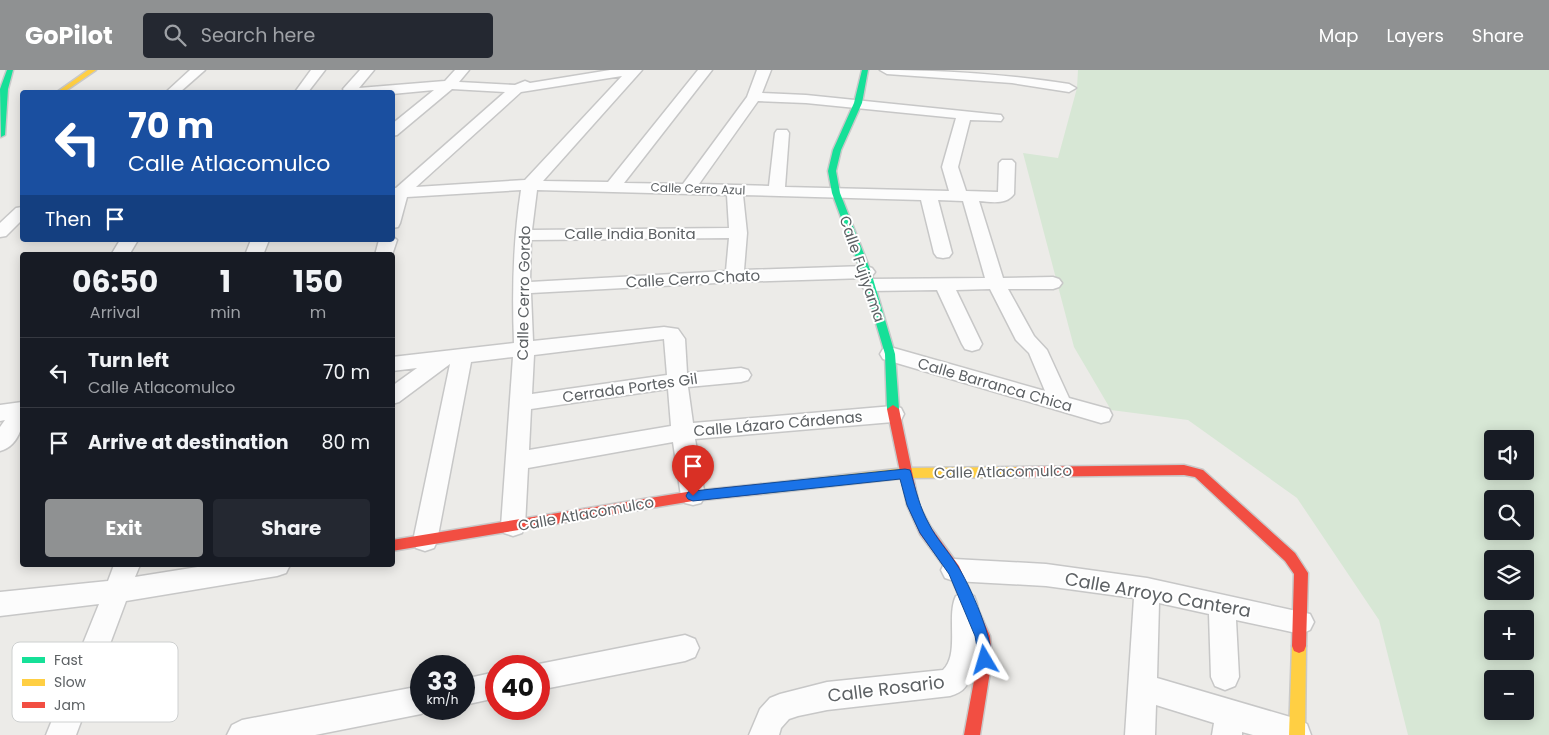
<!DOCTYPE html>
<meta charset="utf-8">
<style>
body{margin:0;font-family:Poppins,sans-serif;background:#242831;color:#f1f3f6;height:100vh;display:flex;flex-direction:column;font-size:19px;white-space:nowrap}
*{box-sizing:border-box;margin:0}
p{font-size:16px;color:#9ea1a6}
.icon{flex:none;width:28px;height:28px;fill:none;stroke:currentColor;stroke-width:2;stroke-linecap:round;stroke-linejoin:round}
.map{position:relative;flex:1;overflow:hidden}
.drawer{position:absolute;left:20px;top:182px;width:375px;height:315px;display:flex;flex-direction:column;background:#171b24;border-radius:5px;box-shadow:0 2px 12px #0003}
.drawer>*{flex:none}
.top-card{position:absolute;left:20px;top:20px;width:375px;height:152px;border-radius:5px;box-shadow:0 2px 12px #0003;background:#1a4fa0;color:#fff;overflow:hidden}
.buttons{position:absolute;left:1484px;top:360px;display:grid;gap:10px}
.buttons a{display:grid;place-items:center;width:50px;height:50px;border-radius:5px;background:#171b24;box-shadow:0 2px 12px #0003;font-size:25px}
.speed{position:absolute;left:410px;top:585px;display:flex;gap:10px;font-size:25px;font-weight:700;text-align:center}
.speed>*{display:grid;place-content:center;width:65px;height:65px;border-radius:50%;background:#171b24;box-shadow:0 2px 12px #0003;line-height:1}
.speed small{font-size:12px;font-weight:400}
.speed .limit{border:8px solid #d22;background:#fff;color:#111}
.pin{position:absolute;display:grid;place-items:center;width:42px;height:42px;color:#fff;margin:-51px -21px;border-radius:50% 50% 50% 0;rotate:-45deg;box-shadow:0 0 5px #0007}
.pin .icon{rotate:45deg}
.me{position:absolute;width:55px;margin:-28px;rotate:353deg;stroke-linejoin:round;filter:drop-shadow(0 0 4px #0008)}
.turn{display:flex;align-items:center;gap:18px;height:105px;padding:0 25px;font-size:22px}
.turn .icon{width:65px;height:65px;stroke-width:2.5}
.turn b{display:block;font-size:35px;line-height:42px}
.then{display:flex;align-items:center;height:48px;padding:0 25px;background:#0003;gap:10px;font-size:19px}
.eta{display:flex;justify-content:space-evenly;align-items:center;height:85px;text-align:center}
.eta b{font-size:30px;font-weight:700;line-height:35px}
.action{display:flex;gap:10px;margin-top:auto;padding:10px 25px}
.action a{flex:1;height:58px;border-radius:5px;background:#8f9192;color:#fff;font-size:20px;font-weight:700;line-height:58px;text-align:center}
.action a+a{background:#242831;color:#f1f3f6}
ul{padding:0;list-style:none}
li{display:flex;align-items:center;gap:15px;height:70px;padding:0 25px;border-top:1px solid #363941}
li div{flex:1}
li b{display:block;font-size:19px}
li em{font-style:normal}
header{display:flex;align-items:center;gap:30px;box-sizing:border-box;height:70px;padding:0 25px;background:#8f9192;color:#fff}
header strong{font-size:24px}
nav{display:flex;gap:28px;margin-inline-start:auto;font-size:18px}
.search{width:350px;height:45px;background:#242831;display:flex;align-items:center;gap:12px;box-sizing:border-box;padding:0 18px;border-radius:5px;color:#9ea1a6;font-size:19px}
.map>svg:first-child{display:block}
.green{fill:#d7e7d5;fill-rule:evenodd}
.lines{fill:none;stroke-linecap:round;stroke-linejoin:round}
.street-casing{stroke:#c7c7c7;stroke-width:3}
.fast-casing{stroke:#c9c9c9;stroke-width:3}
.slow-casing{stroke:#c9c9c9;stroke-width:3}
.jam-casing{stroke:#c9c9c9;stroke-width:3}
.street{fill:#fcfcfc;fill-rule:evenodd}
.fast{fill:#16e098;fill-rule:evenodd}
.slow{fill:#ffcf43;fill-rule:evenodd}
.jam{fill:#f24e42;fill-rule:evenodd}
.route{fill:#1a73e8;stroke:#114b97}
.labels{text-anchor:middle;stroke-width:4;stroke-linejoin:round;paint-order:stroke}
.far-street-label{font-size:12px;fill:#5d6164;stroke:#fff}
.street-label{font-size:15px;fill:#5d6164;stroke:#fff}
.near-street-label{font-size:18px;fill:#5d6164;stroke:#fff}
.key{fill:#fff;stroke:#ced0d0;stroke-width:1}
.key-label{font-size:14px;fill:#5d6164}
</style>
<header>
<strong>GoPilot</strong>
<div class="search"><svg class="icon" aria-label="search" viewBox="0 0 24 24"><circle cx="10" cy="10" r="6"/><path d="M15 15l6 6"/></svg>Search here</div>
<nav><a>Map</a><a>Layers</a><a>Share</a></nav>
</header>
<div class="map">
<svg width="1549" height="665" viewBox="0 0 1549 665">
<rect width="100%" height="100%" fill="#ecebe8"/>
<path class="green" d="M 1078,0 L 1549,0 L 1549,665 L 1408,665 L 1379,550 L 1297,428 L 1188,350 L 1111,340 L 1074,277 L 1023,83 L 1058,88 L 1077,18 ZM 1492,369 L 1525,369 L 1525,401 L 1492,401 ZM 1492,429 L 1525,429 L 1525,461 L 1492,461 ZM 1492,489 L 1525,489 L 1525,521 L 1492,521 ZM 1492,549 L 1525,549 L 1525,581 L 1492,581 ZM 1492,609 L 1525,609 L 1525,641 L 1492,641 Z"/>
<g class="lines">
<g class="street-casing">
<g id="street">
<path d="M 190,0 L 205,0 L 180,22 L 166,22 Z"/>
<path d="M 311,0 L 325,0 L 308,22 L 295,22 Z"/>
<path d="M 360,0 L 374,0 L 359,18 L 445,11 L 455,0 L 469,0 L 459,12 L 515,15 L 525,11 L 530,13 L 610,0 L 642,0 L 543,111 L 608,112 L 698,0 L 712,0 L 624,113 L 683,114 L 747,27 L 757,0 L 771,0 L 762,23 L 806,25 L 1001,45 L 1003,48 L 1001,51 L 970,50 L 958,97 L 966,121 L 998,122 L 999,93 L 1002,90 L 1012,90 L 1015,93 L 1014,124 C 1006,135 992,132 979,131 L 1003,208 L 1053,207 L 1059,209 L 1062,213 L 1059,217 L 1053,219 L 1008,219 L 1034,266 L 1047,280 L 1069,328 L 1109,339 L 1112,345 L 1109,351 L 1101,353 L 883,289 L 880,284 L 883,279 L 890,277 L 1045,321 L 1029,283 L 1016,270 L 990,219 L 956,220 L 982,274 L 979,279 L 972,281 L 965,279 L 962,274 L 937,220 L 870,221 L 864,219 L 861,215 L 864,211 L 870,209 L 985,208 L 963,131 L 938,130 L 952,183 L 949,187 L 943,188 L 937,187 L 934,183 L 921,130 L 743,125 L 747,163 L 744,200 L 866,196 L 872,198 L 875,202 L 872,206 L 866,208 L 735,212 L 531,223 L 533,271 L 664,257 L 678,259 L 685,269 L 687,303 L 741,298 L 748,300 L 751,305 L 748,310 L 741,312 L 688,317 L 693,353 L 893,336 L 901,338 L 904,344 L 901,350 L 893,352 L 695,369 L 705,426 L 701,433 L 693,435 L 685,433 L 681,426 L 673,372 L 528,398 L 525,456 L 522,463 L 513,466 L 504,463 L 501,456 L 513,287 L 471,292 L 437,471 L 434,478 L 425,481 L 416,478 L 413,471 L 450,294 L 399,332 L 392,334 L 392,316 L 417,298 L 392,301 L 392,287 L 514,273 C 512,221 513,172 521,120 L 407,127 L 400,153 L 398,157 L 392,158 L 392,118 L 396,118 L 505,22 L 452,19 L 397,65 L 392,66 L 392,54 L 434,20 L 392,24 L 345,22 L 343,19 ZM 622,6 L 525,110 L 416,117 L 521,22 ZM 758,31 L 806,33 L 956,48 L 942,97 L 949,121 L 785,117 L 789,63 L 787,60 L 777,60 L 775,63 L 769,116 L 699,114 ZM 537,120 L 727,125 L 729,158 L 532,160 ZM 729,168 L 726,201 L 530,212 L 531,170 ZM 664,269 L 667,305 L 532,324 L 534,285 ZM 668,319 L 671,356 L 529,380 L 531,339 Z"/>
<path d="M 880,0 C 945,0 1005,4 1069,14 L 1076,18 L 1069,22 L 1012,13 L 887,4 Z"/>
<path d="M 22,137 L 22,150 L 6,166 L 0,167 L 0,153 L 16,138 Z"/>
<path d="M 392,166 L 397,170 L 392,185 L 375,185 L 379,170 L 392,170 Z"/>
<path d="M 120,170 L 138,170 L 129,185 L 111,185 Z"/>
<path d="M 251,170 L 269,170 L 263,185 L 245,185 Z"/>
<path d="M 22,332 C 25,351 21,375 0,381 L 0,357 L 5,350 L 0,351 L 0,335 Z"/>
<path d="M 954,489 L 1046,494 L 1147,508 L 1310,544 L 1314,552 L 1310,560 L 1301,564 L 1236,550 L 1239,607 L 1235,616 L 1225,620 L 1215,616 L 1211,607 L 1209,544 L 1159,533 L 1157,608 L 1297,649 L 1307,654 L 1311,665 L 1253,665 L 1242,662 L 1242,665 L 1212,665 L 1214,653 L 1156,635 L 1155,665 L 1125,665 L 1134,528 L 1046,516 L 954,511 L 945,508 L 941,500 L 945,492 Z"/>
<path d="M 114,495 L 140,495 L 135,507 L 210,495 L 290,495 L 286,503 L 277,506 L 126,531 L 76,665 L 46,665 L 99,534 L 0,546 L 0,522 L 108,511 Z"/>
<path d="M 965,522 L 974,526 C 984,547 980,596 966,616 C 962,622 956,624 950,626 L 827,640 L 798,646 L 789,649 L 781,658 L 779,665 L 749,665 L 760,639 L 770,628 L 780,624 L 827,612 L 943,600 C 960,584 946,546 956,526 Z"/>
<path d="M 685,565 L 695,569 L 699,578 L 695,587 L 685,591 L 539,620 L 539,596 L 533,596 L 539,594 Z"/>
<path d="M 496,602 L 496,628 L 464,635 L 464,609 Z"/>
<path d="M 421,616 L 421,639 L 431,639 L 421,644 L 315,665 L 227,665 L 232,655 L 242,650 Z"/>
</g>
</g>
<g class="fast-casing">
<g id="fast">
<path d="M 7,0 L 13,0 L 8,19 L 5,65 L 1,67 L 0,19 Z"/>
<path d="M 862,0 L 868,0 L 862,33 L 841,80 L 836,101 L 840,123 L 871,202 L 895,284 L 899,339 L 893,343 L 887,339 L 885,284 L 861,202 L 832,123 L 828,101 L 833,80 L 854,33 Z"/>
</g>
</g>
<g class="slow-casing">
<g id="slow">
<path d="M 88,0 L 96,0 L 64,22 L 57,22 Z"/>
<path d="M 1017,397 L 1021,399 L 1023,402 L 1021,405 L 1017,407 L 905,408 L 761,424 L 757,422 L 755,419 L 757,416 L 761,414 L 905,398 Z"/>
<path d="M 1299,569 L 1304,571 L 1306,576 L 1305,665 L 1289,665 L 1292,576 L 1294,571 Z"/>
</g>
</g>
<g class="jam-casing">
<g id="jam">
<path d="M 893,335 L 899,339 L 919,435 L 930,456 L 959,496 L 990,566 L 992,589 L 980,665 L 964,665 L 978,589 L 976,566 L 949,503 L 920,464 L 907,435 L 887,339 Z"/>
<path d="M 1184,395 L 1203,400 L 1295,483 L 1308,503 L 1306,576 L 1304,581 L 1299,583 L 1294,581 L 1292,576 L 1294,504 L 1285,491 L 1195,407 L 1184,405 L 1017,407 L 1013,405 L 1011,402 L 1013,399 L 1017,397 Z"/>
<path d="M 761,414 L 765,416 L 767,419 L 765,422 L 761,424 L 693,431 L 392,481 L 392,470 L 693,421 Z"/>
</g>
</g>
<use href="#street" class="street"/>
<use href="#fast" class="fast"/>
<use href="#slow" class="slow"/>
<use href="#jam" class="jam"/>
</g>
<path class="route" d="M 905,399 L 910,400 L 911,403 C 916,421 920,438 929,454 C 936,468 948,481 957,495 C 968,511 998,577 990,594 L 985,596 L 980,594 L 975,566 L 949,504 L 920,463 L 913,448 L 907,435 L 900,409 L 693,431 L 688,429 L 686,426 L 688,422 L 693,421 Z"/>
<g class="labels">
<g class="far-street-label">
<text transform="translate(698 119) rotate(2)" y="4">Calle Cerro Azul</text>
</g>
<g class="street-label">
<text x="630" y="169">Calle India Bonita</text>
<text transform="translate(862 199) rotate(71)" y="5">Calle Fujiyama</text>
<text transform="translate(693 209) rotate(-3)" y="5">Calle Cerro Chato</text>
<text transform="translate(524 223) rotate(-89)" y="5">Calle Cerro Gordo</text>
<text transform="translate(995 315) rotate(16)" y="5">Calle Barranca Chica</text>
<text transform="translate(630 318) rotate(-8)" y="5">Cerrada Portes Gil</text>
<text transform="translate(778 354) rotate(-5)" y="5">Calle Lázaro Cárdenas</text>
<text transform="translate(1003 402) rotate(-1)" y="5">Calle Atlacomulco</text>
<text transform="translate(586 444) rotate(-10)" y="5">Calle Atlacomulco</text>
</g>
<g class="near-street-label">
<text transform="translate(1158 525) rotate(10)" y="6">Calle Arroyo Cantera</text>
<text transform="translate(886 619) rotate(-7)" y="6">Calle Rosario</text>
</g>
</g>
<rect x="12" y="572" width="166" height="80" rx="8" class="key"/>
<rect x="22" y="587" width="23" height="6" fill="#16e098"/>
<rect x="22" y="609" width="23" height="7" fill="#ffcf43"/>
<rect x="22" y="632" width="23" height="6" fill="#f24e42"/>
<g class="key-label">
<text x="54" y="595">Fast</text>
<text x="54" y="617">Slow</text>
<text x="54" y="640">Jam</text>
</g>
</svg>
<div class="buttons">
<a><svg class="icon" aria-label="sound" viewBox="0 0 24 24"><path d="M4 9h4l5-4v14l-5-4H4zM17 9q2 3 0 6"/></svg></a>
<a><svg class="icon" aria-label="search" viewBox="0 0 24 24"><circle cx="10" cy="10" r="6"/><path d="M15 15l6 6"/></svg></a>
<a><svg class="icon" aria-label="layers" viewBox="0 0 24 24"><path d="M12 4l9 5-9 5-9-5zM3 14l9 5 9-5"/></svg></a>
<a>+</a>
<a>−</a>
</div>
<div class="speed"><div>33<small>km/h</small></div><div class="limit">40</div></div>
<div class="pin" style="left:693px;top:426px;background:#d93025"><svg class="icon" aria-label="arrive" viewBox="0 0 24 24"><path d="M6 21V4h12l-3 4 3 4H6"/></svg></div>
<svg class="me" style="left:985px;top:590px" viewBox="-20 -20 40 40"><path d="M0-17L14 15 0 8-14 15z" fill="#1a73e8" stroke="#fff" stroke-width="4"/></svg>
<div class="top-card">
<div class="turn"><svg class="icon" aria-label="left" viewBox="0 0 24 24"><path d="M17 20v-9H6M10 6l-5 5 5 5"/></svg><div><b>70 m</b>Calle Atlacomulco</div></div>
<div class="then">Then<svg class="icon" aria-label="arrive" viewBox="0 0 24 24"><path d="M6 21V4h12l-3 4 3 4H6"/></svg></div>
</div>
<section class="drawer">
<div class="eta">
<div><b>06:50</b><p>Arrival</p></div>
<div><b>1</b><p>min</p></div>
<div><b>150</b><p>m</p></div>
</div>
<ul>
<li><svg class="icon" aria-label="left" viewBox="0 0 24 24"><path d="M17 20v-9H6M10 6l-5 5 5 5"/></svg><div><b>Turn left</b><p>Calle Atlacomulco</p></div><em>70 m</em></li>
<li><svg class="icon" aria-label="arrive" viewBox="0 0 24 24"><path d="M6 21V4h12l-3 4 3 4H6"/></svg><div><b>Arrive at destination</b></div><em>80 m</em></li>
</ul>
<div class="action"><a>Exit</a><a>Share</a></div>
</section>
</div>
